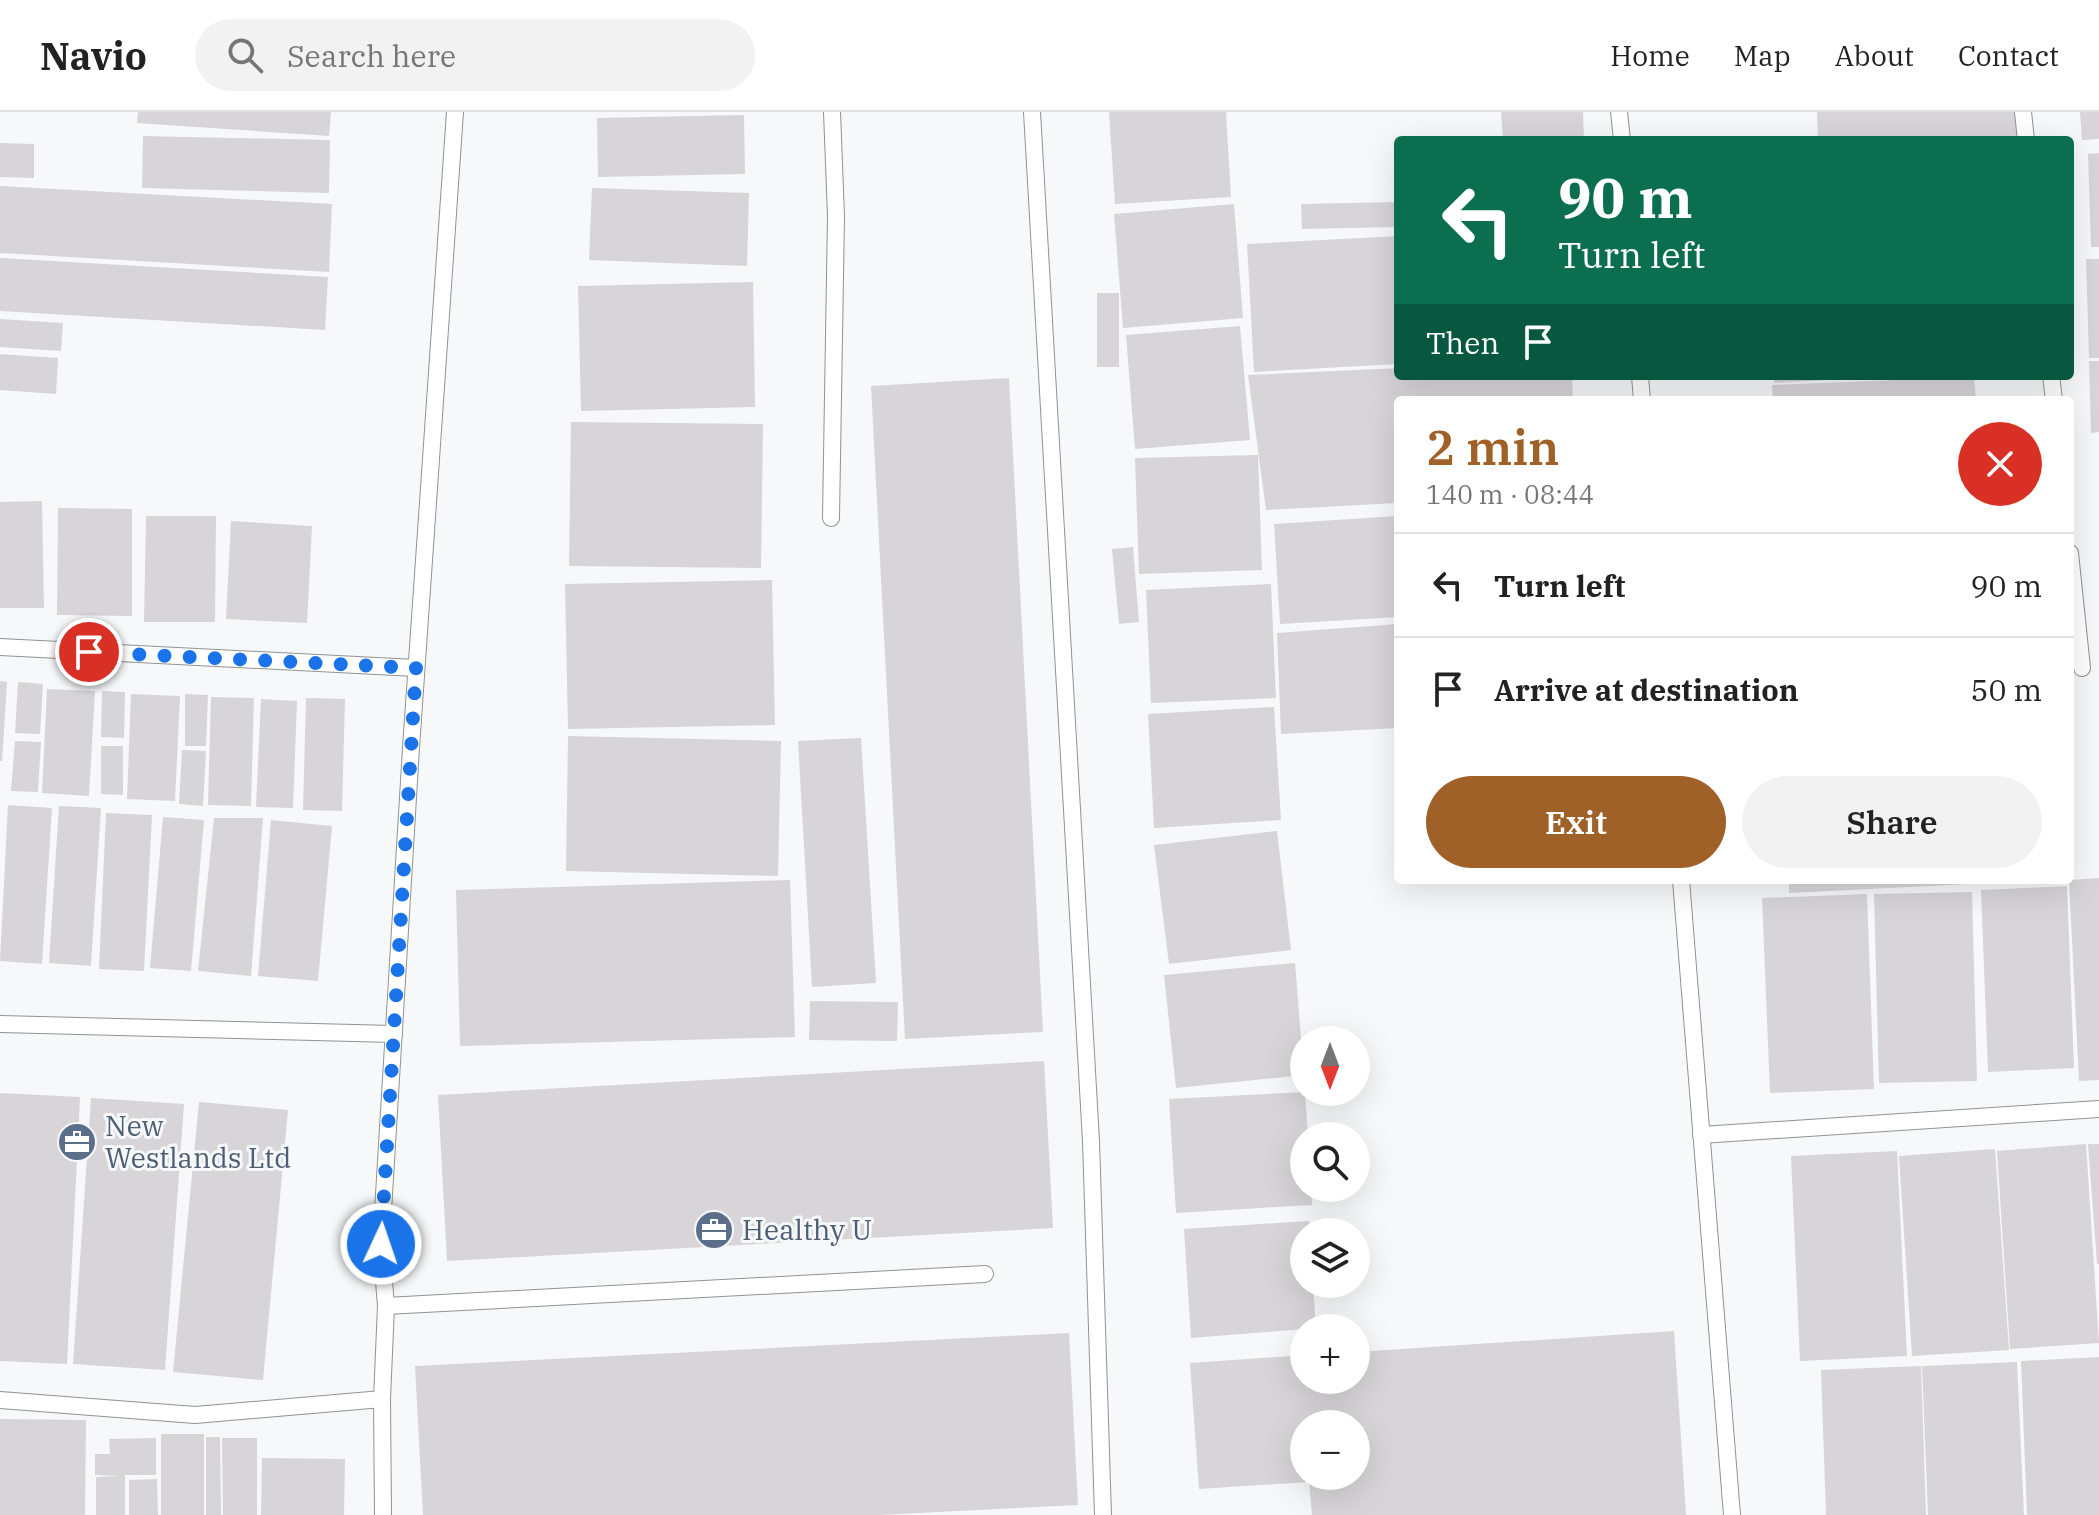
<!DOCTYPE html>
<meta charset="utf-8">
<style>
body{margin:0;font-family:"IBM Plex Serif",serif;background:#f2f2f2;color:#222;height:100vh;display:flex;flex-direction:column;font-size:30px;white-space:nowrap}
*{box-sizing:border-box;margin:0}
p{font-size:26px;color:#767676}
.icon{flex:none;width:44px;height:44px;fill:none;stroke:currentColor;stroke-width:2;stroke-linecap:round;stroke-linejoin:round}
.map{position:relative;flex:1;overflow:hidden}
.drawer{position:absolute;left:1394px;top:284px;width:680px;height:488px;display:flex;flex-direction:column;background:#fff;border-radius:8px;box-shadow:0 8px 32px #0002}
.drawer>*{flex:none}
.top-card{position:absolute;left:1394px;top:24px;width:680px;height:244px;border-radius:8px;box-shadow:0 8px 32px #0002;background:#0b6e4f;color:#fff;overflow:hidden}
.needle{width:52px;rotate:180deg}
.controls{position:absolute;left:1290px;top:914px;display:grid;gap:16px}
.controls a{display:grid;place-items:center;width:80px;height:80px;border-radius:50%;background:#fff;box-shadow:0 8px 32px #0002;font-size:40px}
.pin{position:absolute;display:grid;place-items:center;width:68px;height:68px;color:#fff;margin:-34px;border:4px solid #fff;border-radius:50%;box-shadow:0 2px 8px #0007}
.me{position:absolute;width:88px;margin:-44px;rotate:3deg;stroke-linejoin:round;filter:drop-shadow(0 0 6px #0008)}
.turn{display:flex;align-items:center;gap:28px;height:168px;padding:0 32px;font-size:36px}
.turn .icon{width:104px;height:104px;stroke-width:2.5}
.turn b{display:block;font-size:56px;line-height:68px}
.then{display:flex;align-items:center;height:76px;padding:0 32px;background:#0003;gap:16px;font-size:30px}
.round{display:grid;place-items:center;flex:none;width:84px;height:84px;border-radius:42px;background:#f2f2f2}
.head{display:flex;align-items:center;justify-content:space-between;height:136px;padding:0 32px}
h1{font-size:48px;font-weight:600;line-height:60px;color:#a06129}
.action{display:flex;gap:16px;margin-top:auto;padding:16px 32px}
.action a{flex:1;height:92px;border-radius:48px;background:#a06129;color:#fff;font-size:32px;font-weight:600;line-height:92px;text-align:center}
.action a+a{background:#f2f2f2;color:#222}
ul{padding:0;list-style:none}
li{display:flex;align-items:center;gap:24px;height:104px;padding:0 32px;border-top:2px solid #e0e0e0}
li div{flex:1}
li b{display:block;font-size:30px}
li em{font-style:normal}
header{display:flex;align-items:center;gap:48px;box-sizing:border-box;height:112px;padding:0 40px;background:#fff;border-bottom:2px solid #e0e0e0}
header strong{font-size:38px}
nav{display:flex;gap:44px;margin-inline-start:auto;font-size:28px}
.search{width:560px;height:72px;background:#f2f2f2;display:flex;align-items:center;gap:20px;box-sizing:border-box;padding:0 28px;border-radius:44px;color:#767676;font-size:30px}
.map>svg:first-child{display:block}
.building{fill:#d7d5d7;fill-rule:evenodd}
.lines{fill:none;stroke-linecap:round;stroke-linejoin:round}
.service-casing{stroke:#909293;stroke-width:18}
.service{stroke:#fff;stroke-width:16}
.route{stroke:#1a73e8;stroke-width:14;stroke-dasharray:0 25.2}
.labels{text-anchor:middle;stroke-width:6;stroke-linejoin:round;paint-order:stroke}
.service-label{font-size:28px;fill:#4e5e75;stroke:#f7f8fa;text-anchor:start}
</style>
<header>
<strong>Navio</strong>
<div class="search"><svg class="icon" aria-label="search" viewBox="0 0 24 24"><circle cx="10" cy="10" r="6"/><path d="M15 15l6 6"/></svg>Search here</div>
<nav><a>Home</a><a>Map</a><a>About</a><a>Contact</a></nav>
</header>
<div class="map">
<svg width="2099" height="1403" viewBox="0 0 2099 1403">
<rect width="100%" height="100%" fill="#f7f8fa"/>
<g class="building">
<path d="M 138,0 L 331,0 L 329,24 L 137,11 Z"/>
<path d="M 1109,0 L 1226,0 L 1231,85 L 1115,92 Z"/>
<path d="M 1501,0 L 1583,0 L 1584,28 L 1503,28 Z"/>
<path d="M 1817,0 L 2024,0 L 2025,27 L 1818,28 Z"/>
<path d="M 2080,0 L 2099,0 L 2099,27 L 2082,28 Z"/>
<path d="M 744,3 L 745,62 L 598,65 L 597,6 Z"/>
<path d="M 143,24 L 330,28 L 329,81 L 142,76 Z"/>
<path d="M 0,31 L 34,32 L 34,66 L 0,65 Z"/>
<path d="M 2099,41 L 2099,135 L 2091,135 L 2088,42 Z"/>
<path d="M 0,74 L 332,92 L 329,160 L 0,141 Z"/>
<path d="M 592,76 L 749,81 L 747,154 L 589,148 Z"/>
<path d="M 1398,90 L 1398,115 L 1302,117 L 1301,92 Z"/>
<path d="M 1234,92 L 1243,206 L 1123,216 L 1114,102 Z"/>
<path d="M 1398,124 L 1398,252 L 1254,260 L 1247,132 Z"/>
<path d="M 0,146 L 328,165 L 325,218 L 0,199 Z"/>
<path d="M 2086,147 L 2099,147 L 2099,246 L 2089,246 Z"/>
<path d="M 753,170 L 755,295 L 581,299 L 578,174 Z"/>
<rect x="1097" y="181" width="22" height="74"/>
<path d="M 0,207 L 63,211 L 61,239 L 0,235 Z"/>
<path d="M 1240,214 L 1250,328 L 1135,337 L 1126,223 Z"/>
<path d="M 0,242 L 58,246 L 56,282 L 0,278 Z"/>
<path d="M 2089,249 L 2099,249 L 2099,320 L 2091,321 Z"/>
<path d="M 1398,256 L 1398,264 L 1572,264 L 1573,288 L 1398,288 L 1398,391 L 1266,398 L 1248,263 Z"/>
<path d="M 1774,264 L 1865,264 L 1865,266 L 1774,271 Z"/>
<path d="M 1974,265 L 1976,288 L 1773,288 L 1772,273 Z"/>
<path d="M 1009,266 L 1043,920 L 905,927 L 871,274 Z"/>
<path d="M 571,310 L 763,312 L 761,456 L 569,454 Z"/>
<path d="M 1258,343 L 1262,458 L 1139,462 L 1135,346 Z"/>
<path d="M 42,389 L 44,496 L 0,496 L 0,390 Z"/>
<path d="M 58,396 L 132,397 L 132,504 L 57,503 Z"/>
<path d="M 146,404 L 216,404 L 215,510 L 144,510 Z"/>
<path d="M 1398,404 L 1398,505 L 1280,512 L 1274,412 Z"/>
<path d="M 231,409 L 312,414 L 307,511 L 226,507 Z"/>
<path d="M 1133,435 L 1139,510 L 1119,512 L 1112,437 Z"/>
<path d="M 772,468 L 775,613 L 568,617 L 565,472 Z"/>
<path d="M 1271,472 L 1276,586 L 1151,591 L 1146,478 Z"/>
<path d="M 1398,512 L 1398,616 L 1281,622 L 1277,521 Z"/>
<path d="M 0,569 L 7,570 L 2,649 L 0,649 Z"/>
<path d="M 18,570 L 43,572 L 40,622 L 15,621 Z"/>
<path d="M 47,577 L 95,579 L 89,684 L 42,681 Z"/>
<path d="M 102,579 L 125,580 L 124,626 L 101,625 Z"/>
<path d="M 131,582 L 180,584 L 175,689 L 127,687 Z"/>
<path d="M 185,582 L 208,583 L 206,634 L 185,634 Z"/>
<path d="M 211,585 L 254,586 L 251,694 L 208,693 Z"/>
<path d="M 306,586 L 345,587 L 342,699 L 303,698 Z"/>
<path d="M 261,587 L 297,589 L 293,696 L 256,695 Z"/>
<path d="M 1274,595 L 1281,708 L 1154,716 L 1148,602 Z"/>
<path d="M 568,624 L 781,629 L 778,764 L 566,759 Z"/>
<path d="M 861,626 L 876,871 L 812,875 L 798,629 Z"/>
<path d="M 15,629 L 41,630 L 38,680 L 11,679 Z"/>
<path d="M 101,634 L 123,634 L 123,683 L 101,682 Z"/>
<path d="M 182,638 L 206,639 L 203,694 L 179,692 Z"/>
<path d="M 8,693 L 52,696 L 42,852 L 0,849 Z"/>
<path d="M 59,694 L 101,696 L 91,854 L 49,851 Z"/>
<path d="M 106,701 L 152,703 L 144,859 L 99,857 Z"/>
<path d="M 163,705 L 204,708 L 191,859 L 150,856 Z"/>
<path d="M 214,706 L 263,706 L 251,864 L 198,859 Z"/>
<path d="M 271,708 L 332,714 L 318,869 L 258,864 Z"/>
<path d="M 1277,719 L 1291,838 L 1169,852 L 1154,733 Z"/>
<path d="M 2099,766 L 2099,968 L 2079,969 L 2069,768 Z"/>
<path d="M 790,768 L 795,925 L 460,934 L 456,778 Z"/>
<path d="M 1789,768 L 1988,768 L 1989,771 L 1789,781 Z"/>
<path d="M 2067,774 L 2074,956 L 1988,960 L 1981,778 Z"/>
<path d="M 1972,780 L 1977,969 L 1879,971 L 1874,782 Z"/>
<path d="M 1867,782 L 1874,977 L 1770,981 L 1762,786 Z"/>
<path d="M 1295,851 L 1304,963 L 1176,976 L 1164,863 Z"/>
<path d="M 810,889 L 898,890 L 897,929 L 809,928 Z"/>
<path d="M 1044,949 L 1053,1116 L 447,1149 L 438,983 Z"/>
<path d="M 1305,980 L 1308,1024 L 1304,1024 L 1304,1076 L 1311,1076 L 1312,1093 L 1176,1101 L 1169,987 Z"/>
<path d="M 0,981 L 80,985 L 67,1252 L 0,1249 Z"/>
<path d="M 91,986 L 184,992 L 165,1258 L 73,1252 Z"/>
<path d="M 199,990 L 288,998 L 263,1268 L 173,1260 Z"/>
<path d="M 2086,1032 L 2099,1231 L 2010,1237 L 1997,1039 Z"/>
<path d="M 2088,1032 L 2099,1032 L 2099,1152 L 2097,1152 Z"/>
<path d="M 1995,1037 L 2009,1238 L 1912,1244 L 1899,1044 Z"/>
<path d="M 1897,1039 L 1907,1244 L 1800,1249 L 1791,1044 Z"/>
<path d="M 1309,1109 L 1310,1120 L 1304,1120 L 1304,1172 L 1313,1172 L 1316,1216 L 1191,1226 L 1184,1117 Z"/>
<path d="M 1674,1219 L 1686,1403 L 1312,1403 L 1309,1370 L 1199,1377 L 1190,1251 L 1304,1243 L 1304,1268 L 1356,1268 L 1356,1240 ZM 1304,1312 L 1356,1312 L 1356,1364 L 1304,1364 Z"/>
<path d="M 1069,1221 L 1078,1393 L 879,1403 L 423,1403 L 415,1254 Z"/>
<path d="M 2099,1245 L 2099,1403 L 2027,1403 L 2021,1249 Z"/>
<path d="M 2017,1250 L 2024,1403 L 1928,1403 L 1922,1254 Z"/>
<path d="M 1921,1254 L 1926,1403 L 1826,1403 L 1821,1258 Z"/>
<path d="M 0,1307 L 86,1308 L 85,1403 L 0,1403 Z"/>
<rect x="161" y="1322" width="43" height="81"/>
<path d="M 206,1325 L 220,1325 L 221,1403 L 206,1403 Z"/>
<path d="M 156,1326 L 156,1363 L 125,1363 L 125,1403 L 96,1403 L 96,1365 L 121,1364 L 95,1363 L 95,1342 L 110,1342 L 109,1327 Z"/>
<path d="M 222,1326 L 257,1326 L 257,1403 L 223,1403 Z"/>
<path d="M 262,1346 L 345,1347 L 344,1403 L 261,1403 Z"/>
<path d="M 157,1367 L 158,1403 L 129,1403 L 129,1368 Z"/>
</g>
<g class="lines">
<g class="service-casing">
<g id="service">
<path d="M 1032,0 L 1091,1029 L 1103,1403"/>
<path d="M 1619,0 L 1622,28"/>
<path d="M 2023,0 L 2026,28"/>
<path d="M 1640,264 L 1642,288"/>
<path d="M 2051,264 L 2054,288"/>
<path d="M 831,406 L 836,104 L 832,0"/>
<path d="M 2070,441 L 2082,556"/>
<path d="M 0,535 L 416,556"/>
<path d="M 1681,768 L 1732,1403"/>
<path d="M 0,912 L 394,922"/>
<path d="M 1701,1023 L 2099,997"/>
<path d="M 386,1194 L 985,1162"/>
<path d="M 382,1287 L 383,1403"/>
<path d="M 0,1288 L 195,1303 L 382,1287 L 386,1194 L 381,1132 L 411,636 L 455,0"/>
</g>
</g>
<use href="#service" class="service"/>
</g>
<g class="lines">
<path class="route" d="M 89,540 L 416,556 L 381,1132"/>
</g>
<defs>
<g id="office-disc" transform="scale(2)"><circle r="9.5" fill="#5c6f8a" stroke="#f7f8fa"/><path d="M-6-3h4V-5.5h4V-3h4V5H-6ZM-1-4.5V-3h2v-1.5ZM-6 0V1H6V0Z" fill="#fff"/></g>
</defs>
<g fill-rule="evenodd">
<use href="#office-disc" x="77" y="1030"/>
<use href="#office-disc" x="714" y="1118"/>
</g>
<g class="labels">
<g class="service-label">
<text x="105" y="1024">New<tspan x="105" dy="32">Westlands Ltd</tspan></text>
<text x="742" y="1128">Healthy U</text>
</g>
</g>
</svg>
<div class="controls">
<a><svg class="needle" viewBox="-14 -14 28 28"><path d="M0-13l5 13h-10z" fill="#e53935"/><path d="M0 13l5-13h-10z" fill="#767676"/></svg></a>
<a><svg class="icon" aria-label="search" viewBox="0 0 24 24"><circle cx="10" cy="10" r="6"/><path d="M15 15l6 6"/></svg></a>
<a><svg class="icon" aria-label="layers" viewBox="0 0 24 24"><path d="M12 4l9 5-9 5-9-5zM3 14l9 5 9-5"/></svg></a>
<a>+</a>
<a>−</a>
</div>
<div class="pin" style="left:89px;top:540px;background:#d93025"><svg class="icon" aria-label="arrive" viewBox="0 0 24 24"><path d="M6 21V4h12l-3 4 3 4H6"/></svg></div>
<svg class="me" style="left:381px;top:1132px" viewBox="-20 -20 40 40"><circle r="17" fill="#1a73e8" stroke="#fff" stroke-width="3"/><path d="M0-11L8 9 0 5-8 9z" fill="#fff"/></svg>
<div class="top-card">
<div class="turn"><svg class="icon" aria-label="left" viewBox="0 0 24 24"><path d="M17 20v-9H6M10 6l-5 5 5 5"/></svg><div><b>90 m</b>Turn left</div></div>
<div class="then">Then<svg class="icon" aria-label="arrive" viewBox="0 0 24 24"><path d="M6 21V4h12l-3 4 3 4H6"/></svg></div>
</div>
<section class="drawer">
<div class="head"><div><h1>2 min</h1><p>140 m · 08:44</p></div><a class="round" style="background:#d93025;color:#fff"><svg class="icon" aria-label="close" viewBox="0 0 24 24"><path d="M6 6l12 12M18 6L6 18"/></svg></a></div>
<ul>
<li><svg class="icon" aria-label="left" viewBox="0 0 24 24"><path d="M17 20v-9H6M10 6l-5 5 5 5"/></svg><div><b>Turn left</b></div><em>90 m</em></li>
<li><svg class="icon" aria-label="arrive" viewBox="0 0 24 24"><path d="M6 21V4h12l-3 4 3 4H6"/></svg><div><b>Arrive at destination</b></div><em>50 m</em></li>
</ul>
<div class="action"><a>Exit</a><a>Share</a></div>
</section>
</div>
